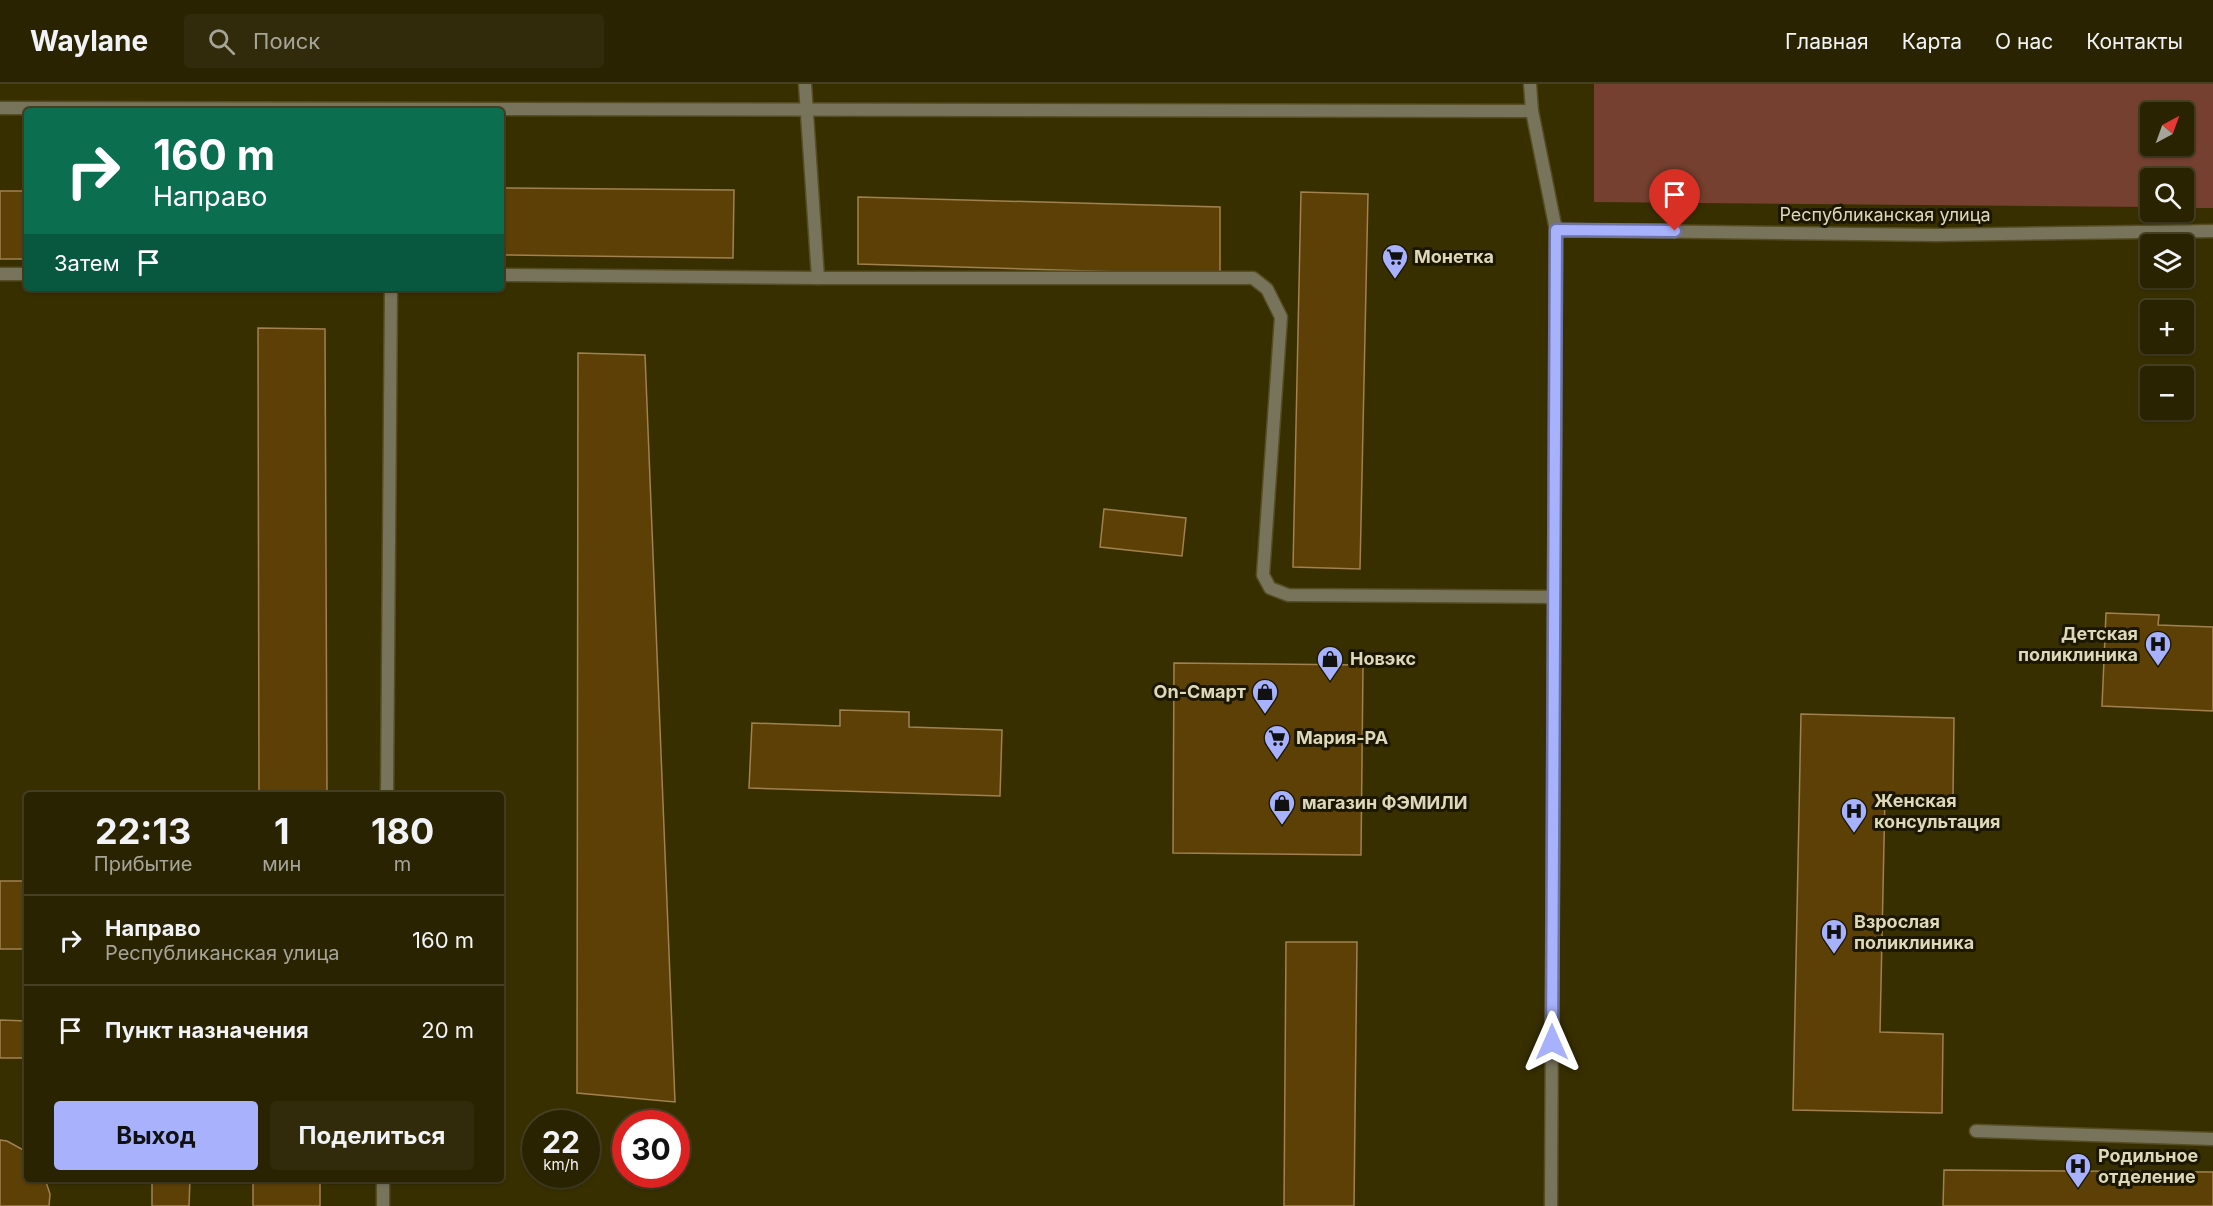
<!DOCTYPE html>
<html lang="ru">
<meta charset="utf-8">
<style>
body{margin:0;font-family:Inter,sans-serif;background:#322b0b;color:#f1f3f6;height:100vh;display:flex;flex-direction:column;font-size:22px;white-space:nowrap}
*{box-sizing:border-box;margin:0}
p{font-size:20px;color:#a5a499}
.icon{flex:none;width:33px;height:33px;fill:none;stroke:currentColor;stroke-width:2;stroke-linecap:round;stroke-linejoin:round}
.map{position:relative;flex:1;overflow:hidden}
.side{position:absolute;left:24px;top:708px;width:480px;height:390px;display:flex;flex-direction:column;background:#2a2301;border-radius:6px;box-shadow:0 2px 4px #0004,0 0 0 2px #464023}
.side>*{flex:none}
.top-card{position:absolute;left:24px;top:24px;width:480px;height:183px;border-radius:6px;box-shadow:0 2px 4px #0004,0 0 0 2px #464023;background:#0b6e4f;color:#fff;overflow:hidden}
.needle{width:39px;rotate:41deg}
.fabs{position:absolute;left:2140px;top:18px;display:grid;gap:12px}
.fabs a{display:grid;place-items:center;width:54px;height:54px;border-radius:6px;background:#2a2301;box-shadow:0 2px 4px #0004,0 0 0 2px #464023;font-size:30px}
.speed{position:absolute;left:522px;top:1026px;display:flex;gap:12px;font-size:30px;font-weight:700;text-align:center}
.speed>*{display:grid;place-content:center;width:78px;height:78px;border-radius:50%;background:#2a2301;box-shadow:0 2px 4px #0004,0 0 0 2px #464023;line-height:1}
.speed small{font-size:15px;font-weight:400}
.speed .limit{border:9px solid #d22;background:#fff;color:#111}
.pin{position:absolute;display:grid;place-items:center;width:51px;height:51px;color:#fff;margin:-62px -26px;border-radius:50% 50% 50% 0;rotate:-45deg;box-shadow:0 0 6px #0007}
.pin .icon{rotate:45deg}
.me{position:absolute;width:66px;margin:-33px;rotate:0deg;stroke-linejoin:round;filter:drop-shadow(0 0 4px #0008)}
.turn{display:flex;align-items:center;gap:21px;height:126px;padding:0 30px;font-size:27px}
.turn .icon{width:78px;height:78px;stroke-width:2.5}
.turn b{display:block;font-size:42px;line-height:51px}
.then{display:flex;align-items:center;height:57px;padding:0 30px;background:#0003;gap:12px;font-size:22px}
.eta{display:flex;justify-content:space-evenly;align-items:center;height:102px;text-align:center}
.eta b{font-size:36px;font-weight:700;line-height:42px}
.primary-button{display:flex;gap:12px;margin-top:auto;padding:12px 30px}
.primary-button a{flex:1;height:69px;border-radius:6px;background:#a7b1fc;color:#111;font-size:24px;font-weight:700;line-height:69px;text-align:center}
.primary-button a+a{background:#322b0b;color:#f1f3f6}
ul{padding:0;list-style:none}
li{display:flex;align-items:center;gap:18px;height:90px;padding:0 30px;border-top:2px solid #464023}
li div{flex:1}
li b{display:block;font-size:22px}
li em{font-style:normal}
header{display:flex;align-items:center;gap:36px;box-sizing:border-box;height:84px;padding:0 30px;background:#2a2301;border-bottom:2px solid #464023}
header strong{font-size:28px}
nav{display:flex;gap:33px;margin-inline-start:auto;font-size:21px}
.search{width:420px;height:54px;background:#322b0b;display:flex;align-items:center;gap:15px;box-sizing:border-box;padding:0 21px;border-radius:6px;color:#a5a499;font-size:22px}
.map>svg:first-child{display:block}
.green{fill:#75402f;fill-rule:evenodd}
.building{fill:#5d4006;stroke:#a1814e;stroke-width:1.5}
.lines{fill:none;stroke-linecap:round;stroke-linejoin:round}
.service-casing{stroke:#564d22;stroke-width:15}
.minor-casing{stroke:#564d22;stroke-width:15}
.service{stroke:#78735b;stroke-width:12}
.minor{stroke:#78735b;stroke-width:12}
.route-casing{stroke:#6d73a4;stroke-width:15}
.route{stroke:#a7b1fc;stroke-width:10}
.labels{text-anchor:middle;stroke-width:6;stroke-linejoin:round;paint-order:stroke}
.street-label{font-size:18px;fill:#ded8bb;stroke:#1c1702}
.poi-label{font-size:18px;font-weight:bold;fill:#ded8bb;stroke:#1c1702;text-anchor:start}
</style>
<header>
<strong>Waylane</strong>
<div class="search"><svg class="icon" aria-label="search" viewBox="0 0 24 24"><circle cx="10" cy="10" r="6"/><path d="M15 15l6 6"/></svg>Поиск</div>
<nav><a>Главная</a><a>Карта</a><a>О нас</a><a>Контакты</a></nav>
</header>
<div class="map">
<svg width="2213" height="1122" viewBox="0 0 2213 1122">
<rect width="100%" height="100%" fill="#382f01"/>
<path class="green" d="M 1594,0 L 2213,0 L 2213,124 L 2184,124 L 2184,94 L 2151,94 L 2151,123 L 1594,118 ZM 2151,28 L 2184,28 L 2184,62 L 2151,62 Z"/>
<g class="building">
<path d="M 501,104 L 734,106 L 733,174 L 501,171 Z"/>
<rect x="0" y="107" width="27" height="68"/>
<path d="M 1301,108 L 1368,110 L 1360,485 L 1293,483 Z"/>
<path d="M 858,113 L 1220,123 L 1220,191 L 858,180 Z"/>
<path d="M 258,244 L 325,245 L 327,711 L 259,711 Z"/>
<path d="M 578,269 L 645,271 L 675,1018 L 577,1009 Z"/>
<path d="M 1104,425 L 1186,434 L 1182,472 L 1100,463 Z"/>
<path d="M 2106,529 L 2159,531 L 2158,541 L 2213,543 L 2213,627 L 2102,622 Z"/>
<path d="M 1174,579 L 1363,581 L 1361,771 L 1173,769 Z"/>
<path d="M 840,626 L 909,628 L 909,643 L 1002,646 L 1000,712 L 749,704 L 752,639 L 840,642 Z"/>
<path d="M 1801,630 L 1954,634 L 1953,713 L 1885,711 L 1880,948 L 1943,950 L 1942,1029 L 1793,1026 Z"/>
<rect x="0" y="797" width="27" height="68"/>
<path d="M 1286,858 L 1357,858 L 1354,1122 L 1284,1122 Z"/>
<path d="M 0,936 L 27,937 L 27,974 L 0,974 Z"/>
<path d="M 0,1056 L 7,1057 L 27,1068 L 27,1095 L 45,1095 L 50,1110 L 49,1122 L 0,1122 Z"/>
<path d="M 1944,1086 L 2213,1088 L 2213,1122 L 1943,1122 Z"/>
<path d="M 152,1095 L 190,1095 L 189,1122 L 152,1122 Z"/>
<rect x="253" y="1095" width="67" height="27"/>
</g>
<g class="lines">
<g class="service-casing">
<g id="service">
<path d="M 805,0 L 818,194"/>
<path d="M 1976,1047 L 2213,1055"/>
</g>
</g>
<g class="minor-casing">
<g id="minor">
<path d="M 1530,0 L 1532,27 L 1556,146 L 1551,1122"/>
<path d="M 0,24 L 1532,27"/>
<path d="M 1556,146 L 1937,151 L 2213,147"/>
<path d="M 0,190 L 27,190"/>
<path d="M 501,191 L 818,194 L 1253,194 L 1267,205 L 1281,233 L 1263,491 L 1270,504 L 1288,511 L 1554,513"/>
<path d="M 387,711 L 391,204"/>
<path d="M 383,1122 L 383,1095"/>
</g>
</g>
<use href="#service" class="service"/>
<use href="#minor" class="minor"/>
</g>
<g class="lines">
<g class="route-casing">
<path id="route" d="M 1552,958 L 1556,146 L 1675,147"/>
</g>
<use href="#route" class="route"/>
</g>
<defs>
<g id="supermarket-pin" transform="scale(1.35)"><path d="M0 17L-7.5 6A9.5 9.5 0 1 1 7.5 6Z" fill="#a7b1fc" stroke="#1c1702"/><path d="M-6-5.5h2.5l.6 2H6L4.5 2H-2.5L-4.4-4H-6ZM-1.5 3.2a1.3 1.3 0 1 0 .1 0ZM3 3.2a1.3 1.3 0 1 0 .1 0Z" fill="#111"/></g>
<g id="hospital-pin" transform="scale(1.35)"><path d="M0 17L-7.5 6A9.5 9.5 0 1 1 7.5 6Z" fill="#a7b1fc" stroke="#1c1702"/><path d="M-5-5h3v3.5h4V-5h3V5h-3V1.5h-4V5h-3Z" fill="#111"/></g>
<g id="shop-pin" transform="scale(1.35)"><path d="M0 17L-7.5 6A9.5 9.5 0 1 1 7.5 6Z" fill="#a7b1fc" stroke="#1c1702"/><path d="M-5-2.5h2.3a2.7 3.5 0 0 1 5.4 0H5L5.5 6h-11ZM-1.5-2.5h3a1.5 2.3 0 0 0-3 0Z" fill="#111"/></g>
</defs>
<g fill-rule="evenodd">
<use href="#supermarket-pin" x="1395" y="173"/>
<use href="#hospital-pin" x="2158" y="560"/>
<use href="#shop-pin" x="1330" y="575"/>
<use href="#shop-pin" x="1265" y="608"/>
<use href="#supermarket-pin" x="1277" y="654"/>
<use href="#shop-pin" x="1282" y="719"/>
<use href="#hospital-pin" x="1854" y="727"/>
<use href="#hospital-pin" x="1834" y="848"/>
<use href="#hospital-pin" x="2078" y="1082"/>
</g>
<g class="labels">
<g class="street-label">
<text x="1885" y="137">Республиканская улица</text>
</g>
<g class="poi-label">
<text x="1414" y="179">Монетка</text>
<text x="2138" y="556" text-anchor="end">Детская<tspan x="2138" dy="21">поликлиника</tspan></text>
<text x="1350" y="581">Новэкс</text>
<text x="1246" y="614" text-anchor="end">On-Смарт</text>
<text x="1296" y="660">Мария-РА</text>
<text x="1874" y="723">Женская<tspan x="1874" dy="21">консультация</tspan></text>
<text x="1302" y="725">магазин ФЭМИЛИ</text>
<text x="1854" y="844">Взрослая<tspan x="1854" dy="21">поликлиника</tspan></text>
<text x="2098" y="1078">Родильное<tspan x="2098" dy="21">отделение</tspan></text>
</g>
</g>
</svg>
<div class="fabs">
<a><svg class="needle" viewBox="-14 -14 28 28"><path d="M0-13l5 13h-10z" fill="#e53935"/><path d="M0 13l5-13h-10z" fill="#a5a499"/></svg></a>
<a><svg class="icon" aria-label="search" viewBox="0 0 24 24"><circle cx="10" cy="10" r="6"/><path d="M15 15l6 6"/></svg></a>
<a><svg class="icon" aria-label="layers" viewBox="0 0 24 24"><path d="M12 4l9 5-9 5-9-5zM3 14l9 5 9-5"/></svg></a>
<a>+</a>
<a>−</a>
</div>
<div class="speed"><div>22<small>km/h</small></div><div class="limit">30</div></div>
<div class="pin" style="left:1675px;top:147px;background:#d93025"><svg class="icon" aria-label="arrive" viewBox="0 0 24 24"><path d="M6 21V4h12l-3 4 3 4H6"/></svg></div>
<svg class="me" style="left:1552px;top:958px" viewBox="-20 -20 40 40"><path d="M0-17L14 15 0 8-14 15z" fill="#a7b1fc" stroke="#fff" stroke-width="4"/></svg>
<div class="top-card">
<div class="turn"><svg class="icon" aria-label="right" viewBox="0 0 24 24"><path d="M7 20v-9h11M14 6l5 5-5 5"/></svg><div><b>160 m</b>Направо</div></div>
<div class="then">Затем<svg class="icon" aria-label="arrive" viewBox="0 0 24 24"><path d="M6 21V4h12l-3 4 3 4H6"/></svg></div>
</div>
<section class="side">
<div class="eta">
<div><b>22:13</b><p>Прибытие</p></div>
<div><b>1</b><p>мин</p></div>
<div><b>180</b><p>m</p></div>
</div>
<ul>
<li><svg class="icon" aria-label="right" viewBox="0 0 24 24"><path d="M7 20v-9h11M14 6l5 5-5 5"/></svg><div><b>Направо</b><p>Республиканская улица</p></div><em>160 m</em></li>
<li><svg class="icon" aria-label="arrive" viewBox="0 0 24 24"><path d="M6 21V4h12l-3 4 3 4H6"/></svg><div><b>Пункт назначения</b></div><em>20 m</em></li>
</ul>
<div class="primary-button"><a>Выход</a><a>Поделиться</a></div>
</section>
</div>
